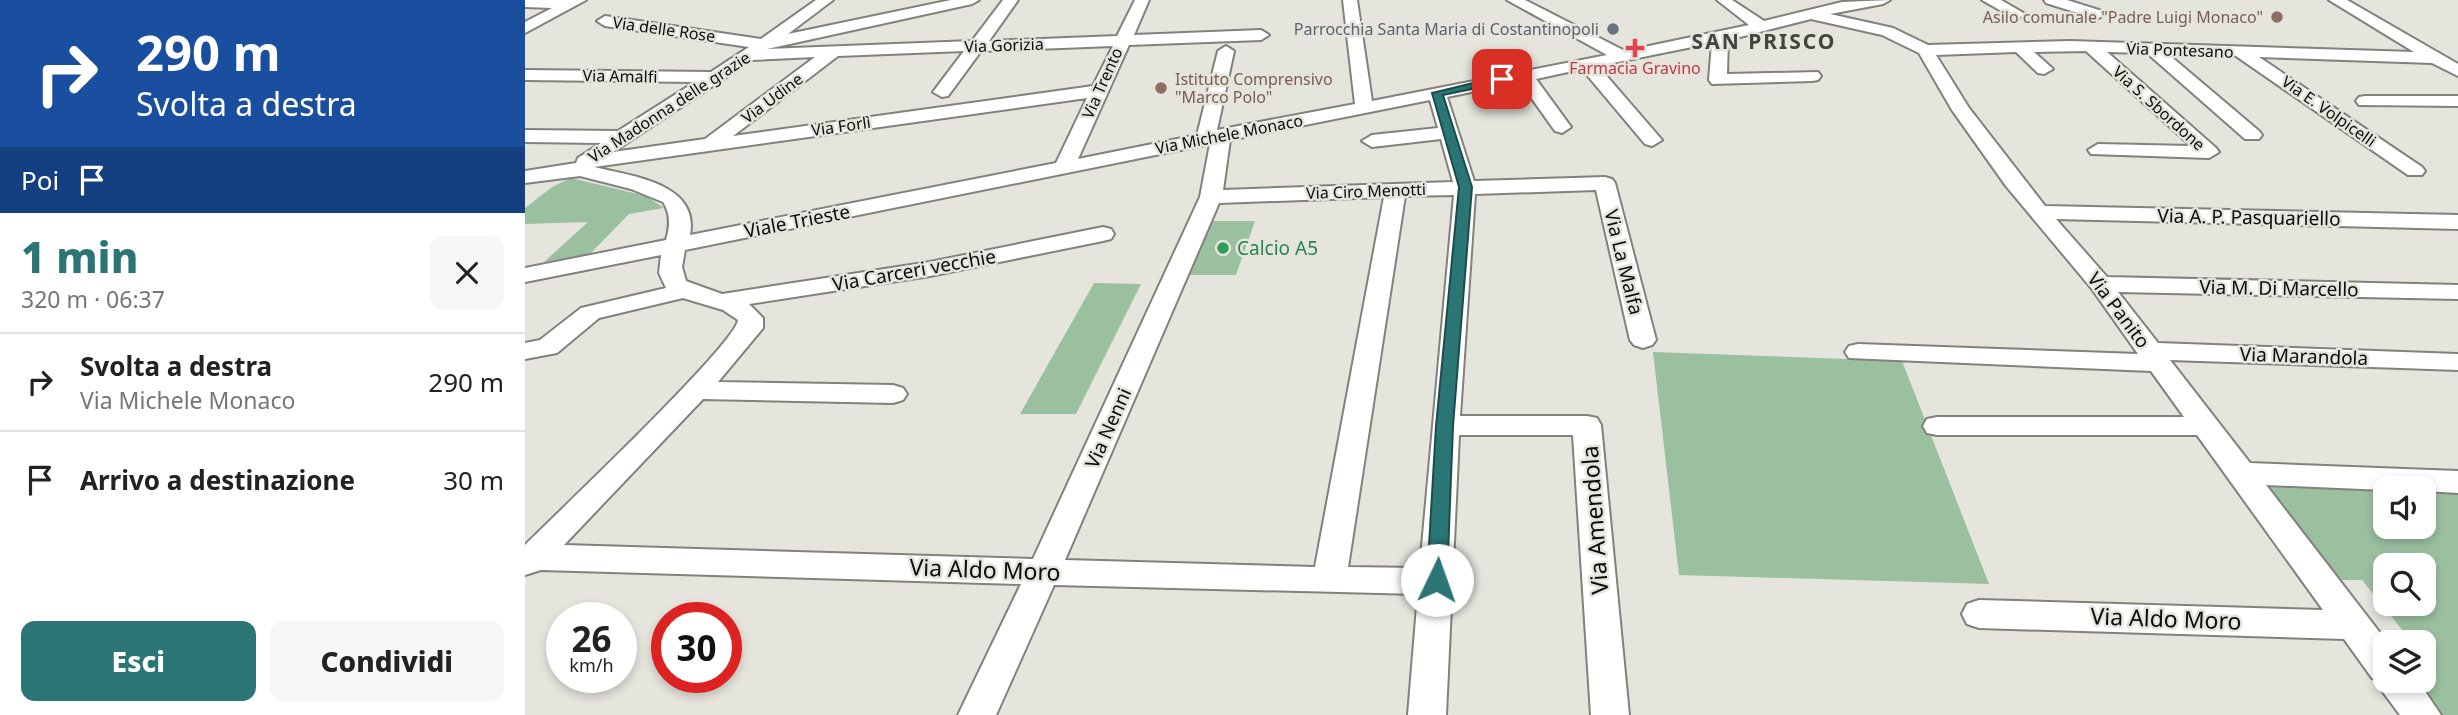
<!DOCTYPE html>
<html lang="it">
<meta charset="utf-8">
<style>
body{margin:0;font-family:"Noto Sans",sans-serif;background:#f6f6f6;color:#222;height:100vh;display:flex;flex-direction:column;font-size:26px;white-space:nowrap}
*{box-sizing:border-box;margin:0}
p{font-size:23px;color:#767676}
.icon{flex:none;width:38px;height:38px;fill:none;stroke:currentColor;stroke-width:2;stroke-linecap:round;stroke-linejoin:round}
.map{position:relative;flex:1;overflow:hidden}
.sheet{display:flex;flex-direction:column;background:#fff;width:525px}
.sheet>*{flex:none}
.top-card{background:#1a4fa0;color:#fff;overflow:hidden}
.buttons{position:absolute;left:1848px;top:476px;display:grid;gap:14px}
.buttons a{display:grid;place-items:center;width:63px;height:63px;border-radius:14px;background:#fff;box-shadow:0 4px 10px #0003;font-size:35px}
.speed{position:absolute;left:21px;top:602px;display:flex;gap:14px;font-size:35px;font-weight:700;text-align:center}
.speed>*{display:grid;place-content:center;width:91px;height:91px;border-radius:50%;background:#fff;box-shadow:0 4px 10px #0003;line-height:1}
.speed small{font-size:18px;font-weight:400}
.speed .limit{border:10px solid #d22;background:#fff;color:#111}
.pin{position:absolute;display:grid;place-items:center;width:60px;height:60px;color:#fff;margin:-30px;border-radius:14px;box-shadow:0 4px 10px #0006}
.me{position:absolute;width:77px;margin:-38px;rotate:3deg;stroke-linejoin:round;filter:drop-shadow(0 0 5px #0008)}
.turn{display:flex;align-items:center;gap:24px;height:147px;padding:0 21px;font-size:32px}
.turn .icon{width:91px;height:91px;stroke-width:2.5}
.turn b{display:block;font-size:49px;line-height:60px}
.then{display:flex;align-items:center;height:66px;padding:0 21px;background:#0003;gap:14px;font-size:26px}
.round{display:grid;place-items:center;flex:none;width:74px;height:74px;border-radius:14px;background:#f6f6f6}
.head{display:flex;align-items:center;justify-content:space-between;height:119px;padding:0 21px}
h1{font-size:42px;font-weight:800;line-height:52px;color:#2b7575}
.primary-button{display:flex;gap:14px;margin-top:auto;padding:14px 21px}
.primary-button a{flex:1;height:80px;border-radius:14px;background:#2b7575;color:#fff;font-size:28px;font-weight:800;line-height:80px;text-align:center}
.primary-button a+a{background:#f6f6f6;color:#222}
ul{padding:0;list-style:none}
li{display:flex;align-items:center;gap:21px;height:98px;padding:0 21px;border-top:2px solid #e0e0e0}
li div{flex:1}
li b{display:block;font-size:26px}
li em{font-style:normal}
main{display:flex;flex:1;min-height:0}
.map>svg:first-child{display:block}
.green{fill:#9bc0a0;fill-rule:evenodd}
.lines{fill:none;stroke-linecap:round;stroke-linejoin:round}
.minor-casing{stroke:#82817b;stroke-width:4}
.minor{fill:#fff;fill-rule:evenodd}
.route{fill:#2b7575;stroke:#1c4c4c;stroke-width:2}
.education-dot{fill:#8d6e63;stroke:#e5e4dd;stroke-width:2.5}
.worship-dot{fill:#6b7280;stroke:#e5e4dd;stroke-width:2.5}
.health-dot{fill:#e0444e;stroke:#e5e4dd;stroke-width:2.5}
.leisure-dot{fill:#2e9e5b;stroke:#e5e4dd;stroke-width:2.5}
.labels{text-anchor:middle;stroke-width:5;stroke-linejoin:round;paint-order:stroke}
.far-education-label{font-size:16px;fill:#785e54;stroke:#e5e4dd;text-anchor:end}
.far-street-label{font-size:16px;fill:#0c0c0a;stroke:#e5e4dd}
.far-worship-label{font-size:16px;fill:#5b616d;stroke:#e5e4dd;text-anchor:end}
.far-health-label{font-size:16px;fill:#be3a42;stroke:#e5e4dd}
.street-label{font-size:19px;fill:#0c0c0a;stroke:#e5e4dd}
.leisure-label{font-size:19px;fill:#27864d;stroke:#e5e4dd;text-anchor:start}
.far-district-label{font-size:21px;font-weight:bold;letter-spacing:2px;fill:#44433e;stroke:#e5e4dd}
.near-street-label{font-size:23px;fill:#0c0c0a;stroke:#e5e4dd}
</style>
<main>
<section class="sheet">
<div class="top-card">
<div class="turn"><svg class="icon" aria-label="right" viewBox="0 0 24 24"><path d="M7 20v-9h11M14 6l5 5-5 5"/></svg><div><b>290 m</b>Svolta a destra</div></div>
<div class="then">Poi<svg class="icon" aria-label="arrive" viewBox="0 0 24 24"><path d="M6 21V4h12l-3 4 3 4H6"/></svg></div>
</div>
<div class="head"><div><h1>1 min</h1><p>320 m · 06:37</p></div><a class="round"><svg class="icon" aria-label="close" viewBox="0 0 24 24"><path d="M6 6l12 12M18 6L6 18"/></svg></a></div>
<ul>
<li><svg class="icon" aria-label="right" viewBox="0 0 24 24"><path d="M7 20v-9h11M14 6l5 5-5 5"/></svg><div><b>Svolta a destra</b><p>Via Michele Monaco</p></div><em>290 m</em></li>
<li><svg class="icon" aria-label="arrive" viewBox="0 0 24 24"><path d="M6 21V4h12l-3 4 3 4H6"/></svg><div><b>Arrivo a destinazione</b></div><em>30 m</em></li>
</ul>
<div class="primary-button"><a>Esci</a><a>Condividi</a></div>
</section>
<div class="map">
<svg width="1933" height="715" viewBox="0 0 1933 715">
<rect width="100%" height="100%" fill="#e5e4dd"/>
<g class="green">
<path d="M 46,178 L 121,196 L 139,208 L 104,214 L 64,255 L 19,262 L 63,222 L 0,224 L 0,208 L 27,187 Z"/>
<path d="M 686,221 L 730,221 L 711,275 L 664,275 Z"/>
<path d="M 569,283 L 616,284 L 551,414 L 495,414 Z"/>
<path d="M 1128,352 L 1377,361 L 1464,584 L 1154,575 Z"/>
<path d="M 1747,484 L 1860,489 L 1860,527 L 1899,527 L 1899,490 L 1933,492 L 1933,715 L 1917,715 L 1892,681 L 1899,681 L 1899,675 L 1912,675 L 1899,657 L 1899,642 L 1887,642 L 1837,580 L 1813,580 L 1742,489 ZM 1860,565 L 1899,565 L 1899,604 L 1860,604 Z"/>
</g>
<g class="lines">
<g class="minor-casing">
<g id="minor">
<path d="M 0,0 L 61,0 L 0,33 L 0,22 L 27,8 L 0,7 Z"/>
<path d="M 291,0 L 308,0 L 263,34 L 426,0 L 454,0 L 447,4 L 242,49 L 447,41 L 478,0 L 493,0 L 464,41 L 592,36 L 610,0 L 624,0 L 609,35 L 736,30 L 744,35 L 736,40 L 604,45 L 553,159 L 672,135 L 693,51 L 701,46 L 709,51 L 692,130 L 830,104 L 818,0 L 832,0 L 847,101 L 1082,55 L 982,0 L 1000,0 L 1100,51 L 1224,25 L 1192,0 L 1207,0 L 1239,21 L 1317,2 L 1365,0 L 1358,4 L 1305,14 L 1368,28 L 1403,45 L 1545,41 L 1889,52 L 1804,0 L 1822,0 L 1933,64 L 1933,76 L 1907,63 L 1734,57 L 1897,167 L 1900,171 L 1897,175 L 1883,175 L 1711,56 L 1643,54 L 1734,131 L 1737,135 L 1734,139 L 1720,139 L 1622,53 L 1582,52 L 1691,148 L 1694,152 L 1684,158 L 1566,154 L 1563,150 L 1573,144 L 1666,146 L 1561,51 L 1509,52 L 1528,69 L 1519,74 L 1513,73 L 1491,52 L 1411,55 L 1444,108 L 1520,206 L 1933,215 L 1933,229 L 1531,219 L 1582,277 L 1933,285 L 1933,299 L 1593,292 L 1633,343 L 1933,354 L 1933,370 L 1645,360 L 1725,463 L 1933,471 L 1933,493 L 1899,491 L 1899,488 L 1860,490 L 1741,485 L 1862,642 L 1860,681 L 1893,681 L 1916,715 L 1875,715 L 1858,692 L 1853,680 L 1847,678 L 1819,639 L 1454,628 L 1442,624 L 1437,614 L 1442,604 L 1454,600 L 1798,610 L 1672,435 L 1412,435 L 1402,433 L 1398,426 L 1402,419 L 1412,417 L 1659,417 L 1626,371 L 1324,358 L 1320,352 L 1324,346 L 1333,344 L 1613,354 L 1567,289 L 1481,186 L 1427,110 L 1394,53 L 1357,35 L 1286,19 L 1203,40 L 1202,74 L 1293,72 L 1296,76 L 1293,80 L 1287,81 L 1187,84 L 1184,80 L 1187,43 L 1073,66 L 1137,140 L 1127,146 L 1120,144 L 1057,69 L 1011,79 L 1046,127 L 1037,133 L 1030,131 L 995,82 L 922,97 L 949,181 L 1080,177 L 1087,179 L 1090,183 L 1131,340 L 1127,345 L 1118,348 L 1109,345 L 1105,340 L 1071,190 L 950,194 L 935,416 L 1062,416 L 1072,418 L 1076,425 L 1104,715 L 1066,715 L 1048,435 L 934,435 L 921,715 L 883,715 L 893,594 L 529,585 L 471,715 L 433,715 L 496,584 L 16,570 L 0,575 L 0,545 C 30,515 211,344 213,320 L 198,310 L 158,298 L 74,318 L 32,353 L 0,359 L 0,343 L 15,340 L 56,308 L 141,288 L 134,273 L 136,255 L 0,282 L 0,268 L 141,240 C 145,227 146,214 138,202 L 106,189 L 55,176 L 0,183 L 0,171 L 51,163 L 53,158 L 76,143 L 0,142 L 0,130 L 93,131 L 170,82 L 0,80 L 0,70 L 186,72 L 224,47 L 80,26 L 72,21 L 80,16 L 236,39 ZM 588,46 L 568,86 L 208,136 L 313,56 L 439,51 L 408,92 L 417,97 L 423,96 L 456,51 ZM 290,57 L 180,139 L 88,152 L 227,60 ZM 562,98 L 531,163 L 165,235 C 175,183 106,176 69,167 ZM 905,100 L 913,128 L 847,135 L 837,141 L 847,147 L 916,139 L 928,182 L 698,190 L 705,140 ZM 685,144 L 675,197 L 508,559 L 39,545 L 178,399 L 368,403 L 378,400 L 382,394 L 378,388 L 368,385 L 193,382 L 238,328 L 238,318 L 224,304 L 405,276 L 578,241 L 586,239 L 589,234 L 586,229 L 578,227 L 405,262 L 197,294 L 161,281 L 157,267 L 160,250 ZM 929,195 L 895,568 L 823,567 L 880,196 ZM 859,197 L 790,567 L 540,560 L 694,203 Z"/>
<path d="M 1457,0 L 1476,0 L 1500,14 L 1492,19 L 1487,17 Z"/>
<path d="M 1519,0 L 1542,0 L 1577,11 L 1580,14 L 1572,19 L 1521,3 Z"/>
<path d="M 1840,96 L 1933,96 L 1933,106 L 1834,105 L 1831,101 L 1834,97 Z"/>
</g>
</g>
<use href="#minor" class="minor"/>
</g>
<path class="route" d="M 977,76 L 982,79 L 981,82 L 918,95 L 947,187 L 928,426 L 922,580 L 919,586 L 912,588 L 905,586 L 902,580 L 911,426 L 934,187 L 907,93 Z"/>
<g class="education-dot">
<circle cx="1752" cy="17" r="7"/>
<circle cx="636" cy="88" r="7"/>
</g>
<circle class="worship-dot" cx="1088" cy="29" r="7"/>
<path class="health-dot" d="M1106.5 37.5h7v7h7v7h-7v7h-7v-7h-7v-7h7z"/>
<circle class="leisure-dot" cx="698" cy="248" r="7"/>
<g class="labels">
<g class="far-education-label">
<text x="1738" y="23">Asilo comunale "Padre Luigi Monaco"</text>
<text x="650" y="85" text-anchor="start">Istituto Comprensivo<tspan x="650" dy="18">"Marco Polo"</tspan></text>
</g>
<g class="far-street-label">
<text transform="translate(139 29) rotate(8)" y="6">Via delle Rose</text>
<text transform="translate(479 45) rotate(-2)" y="6">Via Gorizia</text>
<text transform="translate(1655 50) rotate(2)" y="6">Via Pontesano</text>
<text transform="translate(95 76) rotate(1)" y="6">Via Amalfi</text>
<text transform="translate(577 83) rotate(-66)" y="6">Via Trento</text>
<text transform="translate(247 98) rotate(-37)" y="6">Via Udine</text>
<text transform="translate(144 107) rotate(-33)" y="6">Via Madonna delle grazie</text>
<text transform="translate(1634 108) rotate(42)" y="6">Via S. Sbordone</text>
<text transform="translate(1804 111) rotate(35)" y="6">Via E. Volpicelli</text>
<text transform="translate(316 126) rotate(-8)" y="6">Via Forlì</text>
<text transform="translate(704 134) rotate(-11)" y="6">Via Michele Monaco</text>
<text transform="translate(841 191) rotate(-2)" y="6">Via Ciro Menotti</text>
</g>
<g class="far-worship-label">
<text x="1074" y="35">Parrocchia Santa Maria di Costantinopoli</text>
</g>
<g class="far-health-label">
<text x="1110" y="74">Farmacia Gravino</text>
</g>
<g class="street-label">
<text transform="translate(1724 217) rotate(1)" y="7">Via A. P. Pasquariello</text>
<text transform="translate(272 221) rotate(-11)" y="7">Viale Trieste</text>
<text transform="translate(1099 262) rotate(76)" y="7">Via La Malfa</text>
<text transform="translate(389 270) rotate(-10)" y="7">Via Carceri vecchie</text>
<text transform="translate(1754 288) rotate(1)" y="7">Via M. Di Marcello</text>
<text transform="translate(1594 310) rotate(53)" y="7">Via Panito</text>
<text transform="translate(1779 356) rotate(2)" y="7">Via Marandola</text>
<text transform="translate(583 428) rotate(-66)" y="7">Via Nenni</text>
</g>
<g class="leisure-label">
<text x="712" y="255">Calcio A5</text>
</g>
<g class="far-district-label">
<text x="1239" y="49">SAN PRISCO</text>
</g>
<g class="near-street-label">
<text transform="translate(1070 520) rotate(-94)" y="8">Via Amendola</text>
<text transform="translate(460 570) rotate(2)" y="8">Via Aldo Moro</text>
<text transform="translate(1641 619) rotate(2)" y="8">Via Aldo Moro</text>
</g>
</g>
</svg>
<div class="buttons">
<a><svg class="icon" aria-label="sound" viewBox="0 0 24 24"><path d="M4 9h4l5-4v14l-5-4H4zM17 9q2 3 0 6"/></svg></a>
<a><svg class="icon" aria-label="search" viewBox="0 0 24 24"><circle cx="10" cy="10" r="6"/><path d="M15 15l6 6"/></svg></a>
<a><svg class="icon" aria-label="layers" viewBox="0 0 24 24"><path d="M12 4l9 5-9 5-9-5zM3 14l9 5 9-5"/></svg></a>
</div>
<div class="speed"><div>26<small>km/h</small></div><div class="limit">30</div></div>
<div class="pin" style="left:977px;top:79px;background:#d93025"><svg class="icon" aria-label="arrive" viewBox="0 0 24 24"><path d="M6 21V4h12l-3 4 3 4H6"/></svg></div>
<svg class="me" style="left:912px;top:580px" viewBox="-20 -20 40 40"><circle r="19" fill="#fff"/><path d="M0-13L10 11 0 6-10 11z" fill="#2b7575"/></svg>
</div>
</main>
